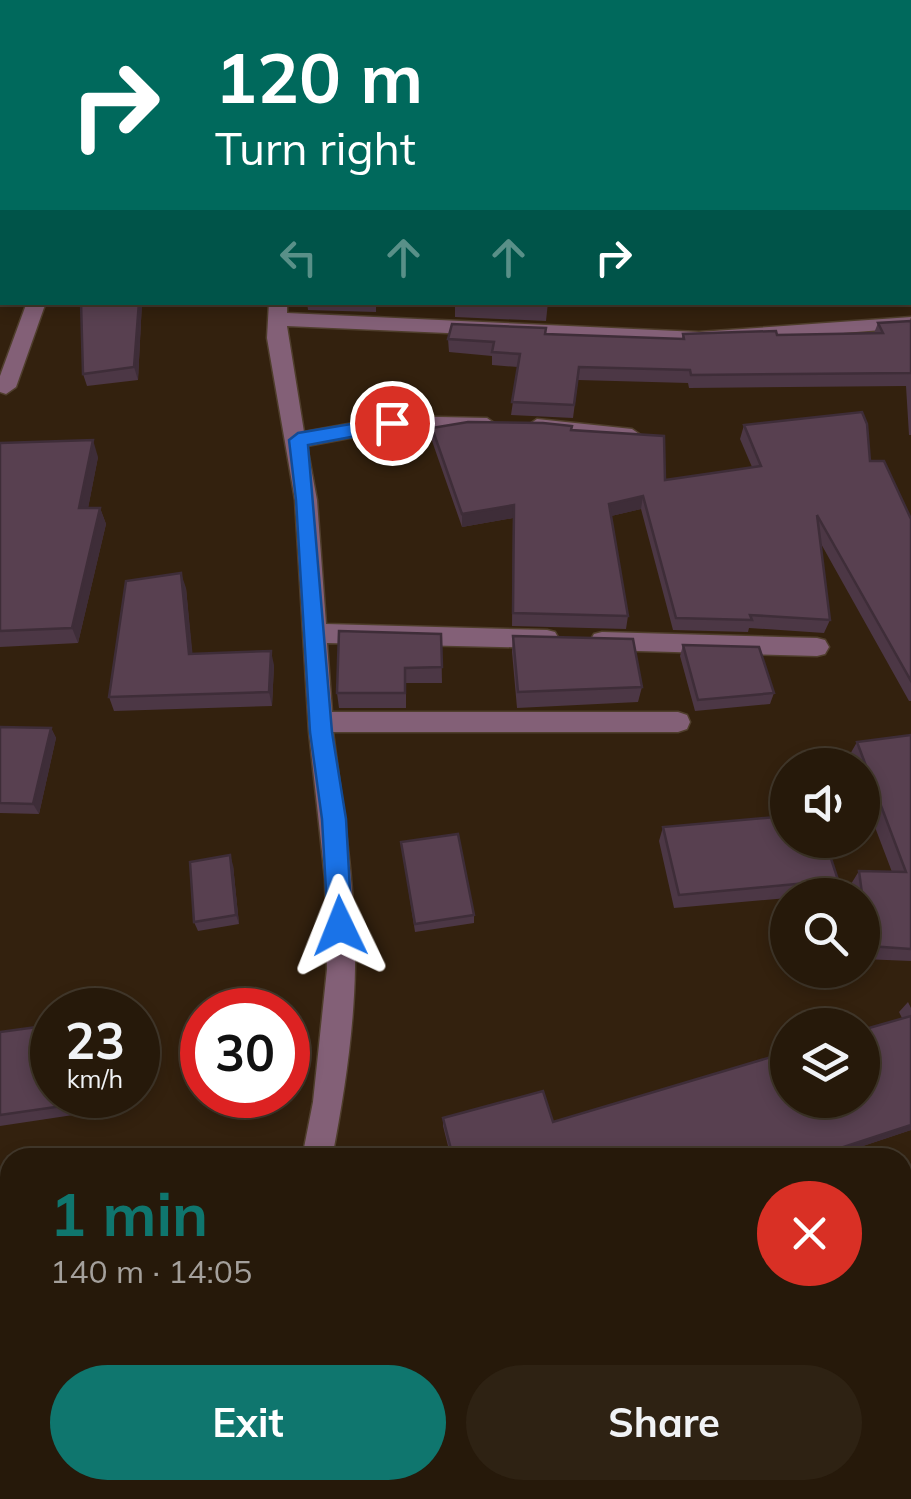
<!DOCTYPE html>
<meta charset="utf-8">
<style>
body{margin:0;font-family:Mulish,sans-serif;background:#2e2213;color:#f1f3f6;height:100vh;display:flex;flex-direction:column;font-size:38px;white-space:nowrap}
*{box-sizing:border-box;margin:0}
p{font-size:32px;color:#a4a09c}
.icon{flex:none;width:55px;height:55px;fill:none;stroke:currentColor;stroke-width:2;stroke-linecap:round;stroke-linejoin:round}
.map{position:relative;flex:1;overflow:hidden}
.side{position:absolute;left:0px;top:1148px;width:912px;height:352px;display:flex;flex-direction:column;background:#26190a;border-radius:30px 30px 0 0;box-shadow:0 5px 15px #0003,0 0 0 2px #42382b}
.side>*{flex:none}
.guide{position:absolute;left:0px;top:0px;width:912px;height:305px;box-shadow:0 5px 15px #0003,0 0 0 2px #42382b;background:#00695c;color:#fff;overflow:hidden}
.tools{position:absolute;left:770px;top:748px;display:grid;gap:20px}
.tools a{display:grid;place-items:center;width:110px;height:110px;border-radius:50%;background:#26190a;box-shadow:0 5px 15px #0003,0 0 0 2px #42382b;font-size:50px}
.speed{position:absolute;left:30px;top:988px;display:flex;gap:20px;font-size:50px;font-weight:700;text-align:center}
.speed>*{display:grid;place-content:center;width:130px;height:130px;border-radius:50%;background:#26190a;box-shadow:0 5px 15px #0003,0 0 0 2px #42382b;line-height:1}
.speed small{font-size:25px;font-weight:400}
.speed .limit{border:15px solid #d22;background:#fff;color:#111}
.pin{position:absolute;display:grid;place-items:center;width:85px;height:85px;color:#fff;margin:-42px;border:5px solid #fff;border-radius:50%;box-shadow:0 2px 10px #0007}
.me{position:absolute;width:110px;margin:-55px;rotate:358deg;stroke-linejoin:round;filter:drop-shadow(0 0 8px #0008)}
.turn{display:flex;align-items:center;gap:35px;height:210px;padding:0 50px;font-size:45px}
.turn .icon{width:130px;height:130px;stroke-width:2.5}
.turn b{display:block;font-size:70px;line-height:85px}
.lanes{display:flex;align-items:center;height:95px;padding:0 50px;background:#0003;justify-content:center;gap:50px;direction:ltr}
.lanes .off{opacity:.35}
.round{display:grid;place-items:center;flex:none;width:105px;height:105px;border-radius:52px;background:#2e2213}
.head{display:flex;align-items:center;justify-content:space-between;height:170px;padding:0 50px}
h1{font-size:60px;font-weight:700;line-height:75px;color:#0f766e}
.primary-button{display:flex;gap:20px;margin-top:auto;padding:20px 50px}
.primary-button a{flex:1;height:115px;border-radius:60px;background:#0f766e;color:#fff;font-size:40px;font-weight:700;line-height:115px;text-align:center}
.primary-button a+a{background:#2e2213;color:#f1f3f6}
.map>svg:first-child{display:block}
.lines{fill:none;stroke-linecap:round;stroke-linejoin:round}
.minor-casing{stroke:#4f3e2c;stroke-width:3}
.minor{fill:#836077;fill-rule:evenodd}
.wall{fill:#4c3745}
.shaded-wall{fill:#3e2d38}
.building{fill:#584050;stroke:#3e2d38;stroke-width:2.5}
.route{fill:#1a73e8;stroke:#114b97;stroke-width:2.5}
</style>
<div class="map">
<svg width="911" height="1499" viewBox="0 0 911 1499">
<rect width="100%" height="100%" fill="#33210e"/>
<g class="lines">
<g class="minor-casing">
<g id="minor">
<path d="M 388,0 L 521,0 L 387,2 Z"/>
<rect x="0" y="74" width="2" height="10"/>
<rect x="910" y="90" width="1" height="10"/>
<path d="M 27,302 L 46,302 L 16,387 L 6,394 L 0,392 L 0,376 Z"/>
<path d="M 269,302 L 287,302 L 287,313 L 699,332 L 911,317 L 908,328 L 699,344 L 287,326 L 304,432 L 392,416 L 487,418 L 497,425 L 487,432 L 392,430 L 307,446 L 317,500 L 326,624 L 547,630 L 555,632 L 559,639 L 555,646 L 547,648 L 327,643 L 332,712 L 678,712 L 687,715 L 690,722 L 687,729 L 678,732 L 333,732 C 343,810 356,889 355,968 C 354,1031 344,1096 332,1158 L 302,1158 L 313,1102 L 327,969 L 325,879 L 309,732 L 295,500 L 267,338 Z"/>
<path d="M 537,419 L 632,429 L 642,436 L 632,443 L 530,431 L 527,426 Z"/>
<path d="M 602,632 L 817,638 L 825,640 L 829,647 L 825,654 L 817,656 L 602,650 L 594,648 L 590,641 L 594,634 Z"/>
<path d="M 911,1479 L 911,1499 L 886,1499 L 890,1490 L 902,1490 L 902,1482 Z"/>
<path d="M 216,1490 L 252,1490 L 251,1499 L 215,1499 Z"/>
</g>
</g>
<use href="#minor" class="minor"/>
</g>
<g class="wall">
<path d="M 0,0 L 50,2 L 112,0 L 111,2 L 2,2 L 2,71 L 0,71 Z"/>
<path d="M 142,302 L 138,380 L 87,386 L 83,374 Z"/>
<path d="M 307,302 L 376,302 L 376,312 L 308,310 Z"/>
<path d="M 455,302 L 548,302 L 546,321 L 455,317 Z"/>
<path d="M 911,321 L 911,435 L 909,435 L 906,386 L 689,388 L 688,383 L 578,380 L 573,418 L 511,415 L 518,367 L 492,365 L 492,356 L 449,352 L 448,339 L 545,334 L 682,339 L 683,334 L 777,335 L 874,333 L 878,323 Z"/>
<path d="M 744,425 L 870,461 L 911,519 L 911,701 L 909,701 L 820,542 L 830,620 L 824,633 L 749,628 L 748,632 L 673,630 L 641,509 L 611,516 L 628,616 L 626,629 L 512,626 L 513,518 L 462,527 L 432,441 L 432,428 L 571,430 L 665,480 L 752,467 L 740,439 Z"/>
<path d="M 0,443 L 98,457 L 88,508 L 100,508 L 106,524 L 78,643 L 0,647 Z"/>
<path d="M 186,588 L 192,654 L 274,665 L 272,706 L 114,711 L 109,697 Z"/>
<path d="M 441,634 L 442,683 L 406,683 L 406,708 L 339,708 L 337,693 Z"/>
<path d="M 513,636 L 642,687 L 638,702 L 517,708 L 512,652 Z"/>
<path d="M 683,645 L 774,693 L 770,704 L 695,711 L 680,656 Z"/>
<path d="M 0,727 L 51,728 L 56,738 L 39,814 L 0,813 Z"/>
<path d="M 911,735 L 911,961 L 862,959 L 862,895 L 852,895 L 851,884 L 859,871 L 892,872 L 862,793 L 862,765 L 852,765 L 849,756 L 857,742 Z"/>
<path d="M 663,827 L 838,880 L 830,894 L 788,895 L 788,898 L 674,908 L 659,841 Z"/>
<path d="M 401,842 L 474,915 L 474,923 L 415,932 Z"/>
<path d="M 233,865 L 239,924 L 198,931 L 194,922 Z"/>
<path d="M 908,1002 L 911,1008 L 911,1130 L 827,1158 L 434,1158 L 450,1154 L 443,1126 L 443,1118 L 553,1122 L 902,1018 L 899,1012 Z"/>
<path d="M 0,1032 L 133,1095 L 133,1106 L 0,1126 Z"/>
<path d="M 705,1490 L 785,1490 L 750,1499 L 708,1499 Z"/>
</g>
<g class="shaded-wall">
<path d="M 139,302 L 142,302 L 138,380 L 134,367 Z"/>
<path d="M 93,440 L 98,457 L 85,524 L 79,508 Z"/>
<path d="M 643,496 L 641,509 L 607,517 L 609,504 Z"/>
<path d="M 514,505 L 513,518 L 462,527 L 462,514 Z"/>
<path d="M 100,508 L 106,524 L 78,643 L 72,628 Z"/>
<path d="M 181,573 L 186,588 L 194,668 L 189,654 Z"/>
<path d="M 271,651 L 274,665 L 272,706 L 269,692 Z"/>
<path d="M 51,728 L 56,738 L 39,814 L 33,804 Z"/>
<path d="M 230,855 L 233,865 L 239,924 L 236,915 Z"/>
<path d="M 125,1095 L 133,1095 L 133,1106 L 125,1097 Z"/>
<path d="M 911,1125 L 911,1130 L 827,1158 L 810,1158 Z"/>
</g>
<g class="building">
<path d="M 0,0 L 50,2 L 50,0 L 104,0 L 103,2 L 2,2 L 2,57 L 0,57 Z"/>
<path d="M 201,0 L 425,0 L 424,2 L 200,2 Z"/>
<path d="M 608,0 L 911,0 L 911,55 L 910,2 L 609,2 Z"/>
<path d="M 81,302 L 139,302 L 134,367 L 83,374 Z"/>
<path d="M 911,321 L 911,373 L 691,375 L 690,370 L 579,367 L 574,405 L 512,402 L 520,354 L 492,352 L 494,342 L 448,339 L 452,324 L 546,328 L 545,334 L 684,339 L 683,334 L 739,332 L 776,331 L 777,335 L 883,333 L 878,323 Z"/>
<path d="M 862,412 L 867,424 L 870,461 L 884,461 L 911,519 L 911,681 L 817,515 L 830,620 L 750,615 L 752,620 L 676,618 L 643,496 L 609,504 L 628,616 L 513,613 L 514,505 L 462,514 L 432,428 L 468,422 L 543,423 L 572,426 L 571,430 L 664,436 L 665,480 L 761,466 L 744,425 Z"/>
<path d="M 93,440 L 79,508 L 100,508 L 72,628 L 0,631 L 0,443 Z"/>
<path d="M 181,573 L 189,654 L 271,651 L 269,692 L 109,697 L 126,581 Z"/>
<path d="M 339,631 L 441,634 L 442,667 L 405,668 L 405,693 L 337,693 Z"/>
<path d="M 513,636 L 633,639 L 642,687 L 518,692 Z"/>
<path d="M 683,645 L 759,647 L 774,693 L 698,700 Z"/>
<path d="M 0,727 L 51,728 L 33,804 L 0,803 Z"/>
<path d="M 911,735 L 911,949 L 869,946 L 859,871 L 906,872 L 857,742 Z"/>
<path d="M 788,816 L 788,840 L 825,840 L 838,880 L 679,895 L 663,827 Z"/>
<path d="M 458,834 L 474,915 L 415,924 L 401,842 Z"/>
<path d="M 230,855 L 236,915 L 194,922 L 190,862 Z"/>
<path d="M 911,1016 L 911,1125 L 810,1158 L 434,1158 L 452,1153 L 443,1118 L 543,1091 L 553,1122 L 788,1052 L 788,1100 L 862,1100 L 862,1030 Z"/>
<path d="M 52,1025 L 52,1095 L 125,1095 L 125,1097 L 0,1115 L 0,1032 Z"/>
<path d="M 911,1346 L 911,1456 L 902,1458 L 902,1348 Z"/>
<path d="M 313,1490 L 436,1490 L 439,1499 L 313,1499 Z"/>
<path d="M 519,1490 L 648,1490 L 650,1499 L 521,1499 Z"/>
<path d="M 712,1490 L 785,1490 L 750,1499 L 715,1499 Z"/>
</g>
<path class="route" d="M 392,417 L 402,423 L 399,428 L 308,445 L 332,732 L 346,819 L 352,926 L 349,934 L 340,937 L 331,934 L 328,926 L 322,819 L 310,732 L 296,500 L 289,440 L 298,433 Z"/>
</svg>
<div class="tools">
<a><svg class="icon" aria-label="sound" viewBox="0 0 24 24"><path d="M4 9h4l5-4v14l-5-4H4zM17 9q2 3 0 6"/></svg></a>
<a><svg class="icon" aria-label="search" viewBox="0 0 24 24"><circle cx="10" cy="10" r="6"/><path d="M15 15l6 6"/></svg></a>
<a><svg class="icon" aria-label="layers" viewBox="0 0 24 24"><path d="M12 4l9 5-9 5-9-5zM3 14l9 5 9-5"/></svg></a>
</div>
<div class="speed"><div>23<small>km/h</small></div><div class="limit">30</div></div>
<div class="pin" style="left:392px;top:423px;background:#d93025"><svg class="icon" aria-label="arrive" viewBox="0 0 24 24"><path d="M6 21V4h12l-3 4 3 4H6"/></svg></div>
<svg class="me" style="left:340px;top:926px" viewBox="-20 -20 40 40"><path d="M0-17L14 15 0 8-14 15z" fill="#1a73e8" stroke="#fff" stroke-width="4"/></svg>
<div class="guide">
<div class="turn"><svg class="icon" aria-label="right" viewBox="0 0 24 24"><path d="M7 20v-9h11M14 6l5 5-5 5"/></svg><div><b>120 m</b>Turn right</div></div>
<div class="lanes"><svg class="icon off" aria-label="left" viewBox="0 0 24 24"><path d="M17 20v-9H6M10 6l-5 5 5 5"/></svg><svg class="icon off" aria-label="ahead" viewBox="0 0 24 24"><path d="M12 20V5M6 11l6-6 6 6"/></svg><svg class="icon off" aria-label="ahead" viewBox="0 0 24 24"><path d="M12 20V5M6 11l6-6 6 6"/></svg><svg class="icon" aria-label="right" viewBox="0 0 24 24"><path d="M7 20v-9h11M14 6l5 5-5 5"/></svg></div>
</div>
<section class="side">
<div class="head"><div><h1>1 min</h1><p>140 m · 14:05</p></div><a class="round" style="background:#d93025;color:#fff"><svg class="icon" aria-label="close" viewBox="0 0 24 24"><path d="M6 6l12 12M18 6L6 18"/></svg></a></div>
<div class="primary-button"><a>Exit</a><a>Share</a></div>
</section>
</div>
